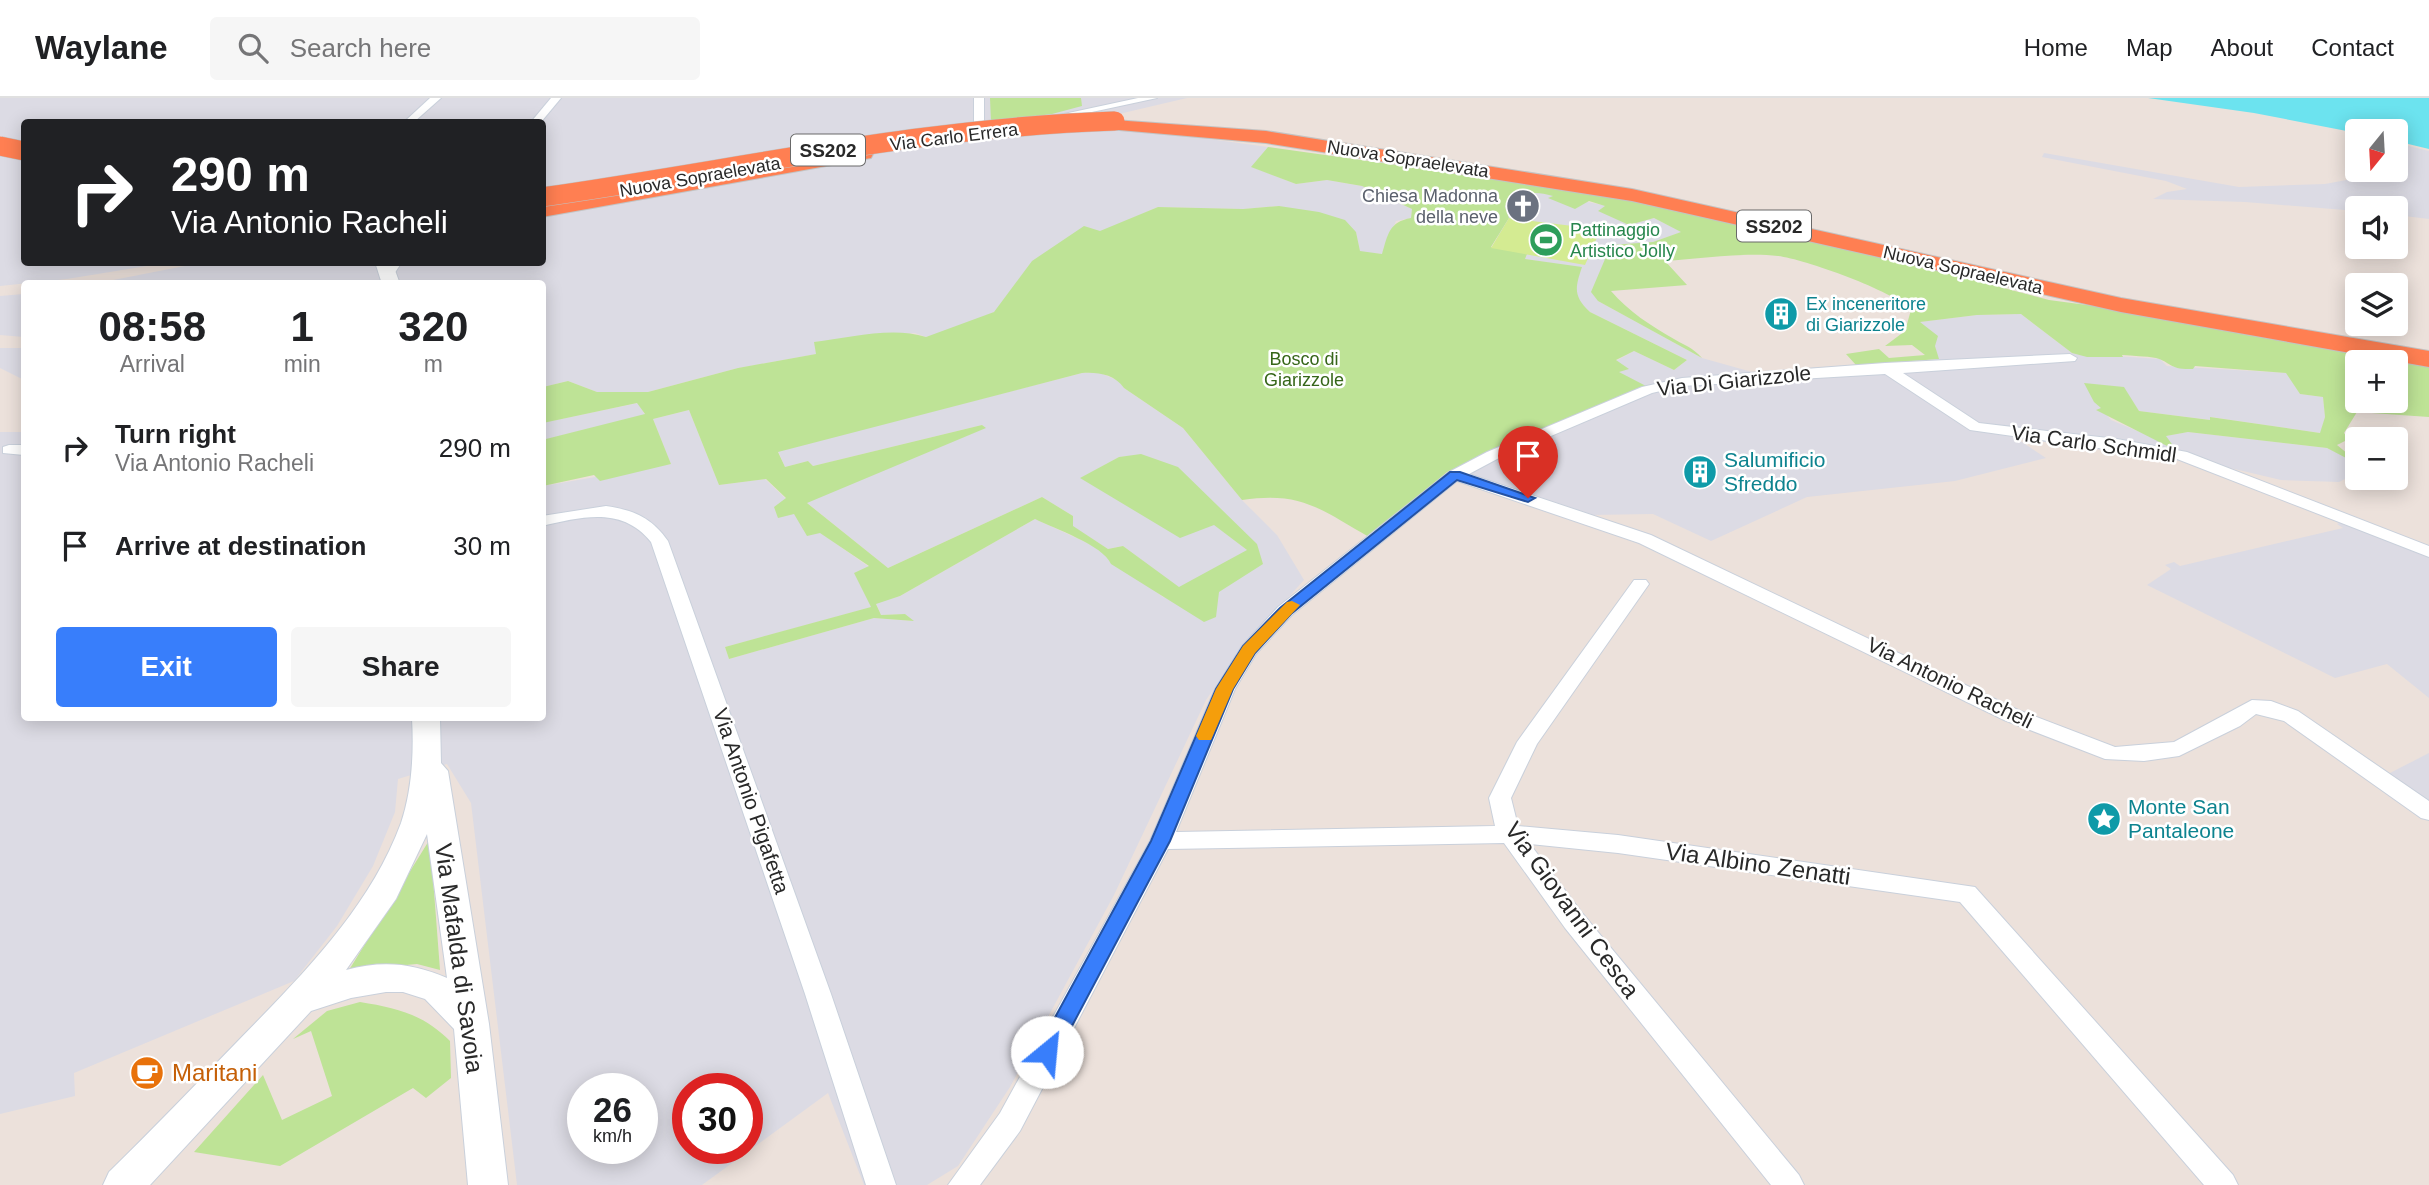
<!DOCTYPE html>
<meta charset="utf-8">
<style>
body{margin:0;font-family:Arial,sans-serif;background:#f6f6f6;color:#202124;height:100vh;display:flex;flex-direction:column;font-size:26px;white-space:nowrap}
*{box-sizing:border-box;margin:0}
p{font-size:23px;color:#757577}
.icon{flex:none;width:38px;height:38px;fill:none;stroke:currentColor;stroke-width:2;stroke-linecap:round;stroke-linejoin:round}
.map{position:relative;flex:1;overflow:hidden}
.details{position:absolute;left:21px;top:182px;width:525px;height:441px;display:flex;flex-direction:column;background:#fff;border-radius:7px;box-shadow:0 4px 18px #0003}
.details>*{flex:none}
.top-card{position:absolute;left:21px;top:21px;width:525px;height:147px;border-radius:7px;box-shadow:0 4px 18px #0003;background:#202124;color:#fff;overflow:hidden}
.needle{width:46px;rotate:198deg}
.buttons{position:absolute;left:2345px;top:21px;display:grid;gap:14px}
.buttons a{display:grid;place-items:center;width:63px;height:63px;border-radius:7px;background:#fff;box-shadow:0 4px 18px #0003;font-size:35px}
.speed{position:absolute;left:567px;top:975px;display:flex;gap:14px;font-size:35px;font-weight:700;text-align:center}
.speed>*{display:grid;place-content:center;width:91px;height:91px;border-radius:50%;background:#fff;box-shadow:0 4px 18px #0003;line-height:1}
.speed small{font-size:18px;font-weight:400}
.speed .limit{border:10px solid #d22;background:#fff;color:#111}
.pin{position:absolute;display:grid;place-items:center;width:60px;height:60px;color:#fff;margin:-72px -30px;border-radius:50% 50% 50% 0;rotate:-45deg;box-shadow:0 0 7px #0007}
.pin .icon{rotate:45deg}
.me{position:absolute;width:77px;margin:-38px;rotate:28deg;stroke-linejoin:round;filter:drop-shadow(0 0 5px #0008)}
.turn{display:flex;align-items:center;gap:24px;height:147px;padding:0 35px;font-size:32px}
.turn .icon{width:91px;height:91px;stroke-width:2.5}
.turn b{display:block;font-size:49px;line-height:60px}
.eta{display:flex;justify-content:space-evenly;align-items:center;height:119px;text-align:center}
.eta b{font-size:42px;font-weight:800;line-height:49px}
.button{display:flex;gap:14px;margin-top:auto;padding:14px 35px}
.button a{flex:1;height:80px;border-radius:7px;background:#387efb;color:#fff;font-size:28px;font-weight:800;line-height:80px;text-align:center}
.button a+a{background:#f6f6f6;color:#202124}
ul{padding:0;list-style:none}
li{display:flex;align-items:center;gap:21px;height:98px;padding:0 35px}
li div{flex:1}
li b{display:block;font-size:26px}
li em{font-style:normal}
header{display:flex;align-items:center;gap:42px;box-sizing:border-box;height:98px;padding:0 35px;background:#fff;border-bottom:2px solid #e0e0e0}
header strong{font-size:33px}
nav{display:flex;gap:38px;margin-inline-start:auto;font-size:24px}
.search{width:490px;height:63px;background:#f6f6f6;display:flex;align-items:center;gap:18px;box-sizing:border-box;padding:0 24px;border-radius:7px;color:#757577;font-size:26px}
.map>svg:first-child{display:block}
.industrial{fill:#dcdbe4;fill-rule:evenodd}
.green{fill:#bee396;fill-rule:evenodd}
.pitch{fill:#d4eb92}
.water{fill:#6ce3ef}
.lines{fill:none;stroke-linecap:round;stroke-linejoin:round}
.street-casing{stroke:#c9d0db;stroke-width:2}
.secondary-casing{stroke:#c9d0db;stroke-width:2}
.highway-casing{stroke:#c3c3c3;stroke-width:2}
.street{fill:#fff;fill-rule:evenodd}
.secondary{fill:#fff;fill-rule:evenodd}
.highway{fill:#ff7f52;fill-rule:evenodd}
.highway-bridge-casing{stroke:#c3c3c3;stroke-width:20;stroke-linecap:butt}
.highway-bridge{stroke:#ff7f52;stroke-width:19}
.route{fill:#387efb;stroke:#2452a3;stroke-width:2}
.slow{fill:#f59e0b}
.labels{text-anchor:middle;stroke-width:5;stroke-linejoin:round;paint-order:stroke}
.far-street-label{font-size:18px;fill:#292929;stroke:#fff}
.far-worship-label{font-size:18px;fill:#5b616d;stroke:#fff;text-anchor:end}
.far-leisure-label{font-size:18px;fill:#27864d;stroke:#fff;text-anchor:start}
.far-culture-label{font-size:18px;fill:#0d838f;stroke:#fff;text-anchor:start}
.far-park-label{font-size:18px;fill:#366619;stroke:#fff}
.shield{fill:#fff;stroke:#696969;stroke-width:2}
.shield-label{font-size:19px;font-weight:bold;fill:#292929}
.street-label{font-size:21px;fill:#292929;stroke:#fff}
.culture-label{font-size:21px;fill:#0d838f;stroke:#fff;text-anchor:start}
.near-street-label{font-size:24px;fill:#292929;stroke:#fff}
.near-food-label{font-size:24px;fill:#c56008;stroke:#fff;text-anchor:start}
</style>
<header>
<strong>Waylane</strong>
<div class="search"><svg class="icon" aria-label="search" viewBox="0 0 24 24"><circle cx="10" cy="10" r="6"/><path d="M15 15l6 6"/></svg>Search here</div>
<nav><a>Home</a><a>Map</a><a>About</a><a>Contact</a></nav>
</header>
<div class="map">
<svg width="2429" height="1087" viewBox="0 0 2429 1087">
<rect width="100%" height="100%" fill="#ece1db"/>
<g class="industrial">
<path d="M 0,0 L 1187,0 L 1123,15 L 1117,18 L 1114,30 L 1219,37 L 1209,41 L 1268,49 L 1252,69 L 1296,86 L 1327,82 L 1362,88 L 1412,111 L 1411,120 L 1396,123 L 1383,156 L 1360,154 L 1356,134 L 1279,108 L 1243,111 L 1158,109 L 1100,134 L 994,214 L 973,224 L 926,239 L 915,235 L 815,244 L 817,256 L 738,270 L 648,294 L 597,294 L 568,283 L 543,289 L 542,186 L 98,185 L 205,164 L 542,164 L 542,24 L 24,24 L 24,164 L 165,165 L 67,181 L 0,188 Z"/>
<path d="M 2396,45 L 2429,53 L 2429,121 L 2396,117 L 2396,110 L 2357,110 L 2357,113 L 2245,104 L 2153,101 L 2167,94 L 2187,91 L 2166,83 L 2042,59 L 2044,55 L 2239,89 L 2325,86 L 2357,80 L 2350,51 L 2357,47 L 2357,72 L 2396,72 Z"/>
<path d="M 1536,93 L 1607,108 L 1599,112 L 1629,127 L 1654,120 L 1682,134 L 1653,144 L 1611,147 L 1598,203 L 1702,260 L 1752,274 L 1938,261 L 1935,248 L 1919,224 L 1977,217 L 2021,216 L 2072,255 L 2160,261 L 2167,268 L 2287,275 L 2300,296 L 2323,299 L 2325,319 L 2321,335 L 2211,319 L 2211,322 L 2139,313 L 2123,289 L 2102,311 L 2111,322 L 2164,344 L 2165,338 L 2188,334 L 2327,350 L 2348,360 L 2348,356 L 2357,363 L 2357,375 L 2339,384 L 2281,382 L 2226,369 L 2016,340 L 2046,360 L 1955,383 L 1807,399 L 1711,443 L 1653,416 L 1590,417 L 1455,371 L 1645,288 L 1618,274 L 1628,271 L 1614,264 L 1634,253 L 1674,272 L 1687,262 L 1590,214 L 1578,203 L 1574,192 L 1581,170 L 1524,161 L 1527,157 L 1495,151 L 1504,108 L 1520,97 Z"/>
<path d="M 24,196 L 24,239 L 0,237 L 0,198 Z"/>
<path d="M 0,250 L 24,250 L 24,282 L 0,270 Z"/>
<path d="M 1098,274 L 1119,283 L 1124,290 L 1183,330 L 1242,402 L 1277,437 L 1304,482 L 1239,554 L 1206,602 L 1114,797 L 1010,989 L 958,1068 L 927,1087 L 864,1087 L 828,995 L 702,1087 L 517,1087 L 471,705 L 447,666 L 398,681 L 395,714 L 373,768 L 337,828 L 294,883 L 74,975 L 75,998 L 0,1016 L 0,334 L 24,334 L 24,620 L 542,620 L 543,388 L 671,366 L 653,321 L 689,312 L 719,387 L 765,381 L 786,401 L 794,416 L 869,469 L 855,475 L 872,509 L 725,549 L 729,561 L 874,520 L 913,523 L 905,516 L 881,517 L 876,505 L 900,498 L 1035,421 L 1096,449 L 1163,499 L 1171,501 L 1204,524 L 1218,494 L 1263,465 L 1141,357 L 1119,359 L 1081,380 L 1214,426 L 1248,453 L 1179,490 L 1123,448 L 1108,451 L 1072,428 L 1073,418 L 1042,399 L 888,470 L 806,404 L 985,330 L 982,327 L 813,368 L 808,363 L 785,369 L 778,353 L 1082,275 ZM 583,990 L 642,990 L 642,1050 L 583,1050 ZM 688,990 L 747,990 L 747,1050 L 688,1050 Z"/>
<path d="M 638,305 L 645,317 L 543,342 L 542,325 Z"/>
<path d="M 2343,423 L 2429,458 L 2429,600 L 2387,566 L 2335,580 L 2147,487 L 2171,471 L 2165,467 L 2174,464 L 2180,468 L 2343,430 L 2337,426 Z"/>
<path d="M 2429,655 L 2429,707 L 2386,677 Z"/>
</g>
<g class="green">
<path d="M 990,0 L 1081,0 L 1082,8 L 1052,16 L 991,24 Z"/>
<path d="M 1268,49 L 1595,95 L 1882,158 L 2049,202 L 2117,211 L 2247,237 L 2429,268 L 2429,319 L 2357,314 L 2344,335 L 2349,341 L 2337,347 L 2348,356 L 2348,361 L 2327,350 L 2188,334 L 2166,338 L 2177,353 L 2096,312 L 2101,310 L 2094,304 L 2084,285 L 2124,289 L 2139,313 L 2210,322 L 2210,319 L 2320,335 L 2325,319 L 2323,299 L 2300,296 L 2286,275 L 2195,268 L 2193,271 C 2169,272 2171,264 2156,260 C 2145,258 2133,258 2122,257 L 2123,259 L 2087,259 L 2072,255 L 2021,216 L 1977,217 L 1920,224 L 1938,238 L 1935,248 L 1939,261 L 1856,267 L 1846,256 L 1879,251 L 1889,260 L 1925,257 L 1912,247 L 1885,248 L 1905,233 L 1911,212 C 1894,193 1804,161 1778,158 C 1744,154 1700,161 1665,163 L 1687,187 L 1611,193 C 1628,213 1651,228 1674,241 C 1686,248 1692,249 1702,260 L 1598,203 L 1591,194 L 1611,147 L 1653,144 L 1681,134 L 1654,120 L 1629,127 L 1598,113 L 1605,108 L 1589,103 L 1575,111 L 1548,100 L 1553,98 C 1532,92 1522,95 1505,108 L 1509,120 L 1491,149 L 1527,156 L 1525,161 L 1582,169 C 1575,190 1573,198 1590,214 L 1687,262 L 1674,272 L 1634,253 L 1616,262 L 1629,271 L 1619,274 L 1646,288 L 1447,374 L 1369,439 C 1320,411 1301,393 1242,402 L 1183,330 L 1124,290 C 1114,276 1098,274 1082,275 L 778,354 L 785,369 L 808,363 L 813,368 L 982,327 L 986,330 L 807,405 L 888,470 L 1042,399 L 1073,418 L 1073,428 L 1108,451 L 1123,448 L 1179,489 L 1247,452 L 1214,427 L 1180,440 L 1080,380 L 1119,359 L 1141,356 L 1178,369 L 1257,446 L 1263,466 L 1219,494 L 1216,519 L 1204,524 L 1111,466 C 1103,447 1055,431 1035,421 L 900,498 L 876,506 L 881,517 L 905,516 L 914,523 L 874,520 L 729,561 L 725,549 L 871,509 L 854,475 L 869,468 L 820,435 L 807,438 L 794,416 L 778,420 L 774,409 L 786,400 L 766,381 L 719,387 L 689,312 L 653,321 L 671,366 L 600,383 L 594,377 L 543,388 L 542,342 L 645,316 L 637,305 L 543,325 L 543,289 L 568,283 L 597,294 L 648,294 L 738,270 L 816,256 L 814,244 C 849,240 892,228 926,239 L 994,214 L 1032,163 L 1084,128 L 1100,133 L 1158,109 L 1243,111 L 1279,108 L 1319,114 L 1345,122 L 1356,134 L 1360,153 L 1382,156 C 1388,136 1389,124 1411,120 L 1412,111 L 1362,88 L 1327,82 L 1296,86 L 1251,69 ZM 2357,264 L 2396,264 L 2396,303 L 2357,303 Z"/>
<path d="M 430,741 L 440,872 L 417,866 L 349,872 Z"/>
<path d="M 360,904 C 397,910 423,916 450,943 L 451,980 L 426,1000 L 413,990 L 280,1068 L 194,1054 L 263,977 L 282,1022 L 332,998 L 311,933 L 293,941 L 327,913 Z"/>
</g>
<path class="pitch" d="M 1509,120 L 1589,130 L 1585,132 L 1599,135 L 1585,167 L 1491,150 Z"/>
<path class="water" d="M 2148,0 L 2429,0 L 2429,51 L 2396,43 L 2396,33 L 2357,35 L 2254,15 Z"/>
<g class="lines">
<g class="street-casing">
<g id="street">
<path d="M 430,0 L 441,0 L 414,24 L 404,24 Z"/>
<path d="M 551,0 L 561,0 L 541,24 L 531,24 Z"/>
<path d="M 974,0 L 984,0 L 984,30 L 979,33 L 974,30 Z"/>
<path d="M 1138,0 L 1157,0 L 1041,25 L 1036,22 Z"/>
<path d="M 389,164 L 402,164 L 392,179 L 384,179 L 382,176 Z"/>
<path d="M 2070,256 L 2077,260 L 2075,263 L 1903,275 L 1979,325 L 2117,341 L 2187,354 L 2429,448 L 2429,459 L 2177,361 L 1970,332 L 1885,276 L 1682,288 L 1652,295 L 1499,360 L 1469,376 L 1651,437 L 2018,612 L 2115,649 L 2174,644 L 2252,602 L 2271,603 L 2298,613 L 2429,703 L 2429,722 L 2421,720 L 2284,623 L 2256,616 L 2240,628 L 2179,658 L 2144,663 L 2105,661 L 2004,622 L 1639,445 L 1457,383 L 1292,517 L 1256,556 L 1235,591 L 1176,734 L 1495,728 L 1489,700 L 1517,644 L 1634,482 L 1646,482 L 1649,486 L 1537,646 L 1511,700 L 1518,728 L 1618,737 L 1975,789 L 2233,1077 L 2238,1087 L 2204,1087 L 1960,804 L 1618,755 L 1530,746 L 1583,816 L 1799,1077 L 1804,1087 L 1771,1087 L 1565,830 L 1504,745 L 1168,751 L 1020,1033 L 980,1087 L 948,1087 L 1000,1015 L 1150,743 L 1215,591 L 1242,548 L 1278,509 L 1449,374 L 1487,354 L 1642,289 L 1682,280 L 1885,265 Z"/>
<path d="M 9,347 L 24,347 L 24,357 L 3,355 L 3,349 Z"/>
<path d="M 606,408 C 634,412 652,420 668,443 L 831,896 L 896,1087 L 866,1087 L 805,896 L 651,444 C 622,408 582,419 542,428 L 542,418 Z"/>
</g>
</g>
<g class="secondary-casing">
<g id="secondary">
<path d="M 375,164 L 392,164 L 400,186 L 382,186 Z"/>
<path d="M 412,620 L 440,620 L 441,665 L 448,673 L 489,926 L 508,1087 L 468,1087 L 454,931 L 425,901 L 403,894 L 386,894 L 351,900 L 311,913 L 150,1087 L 103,1087 L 109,1074 C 152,1032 194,988 236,945 C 299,880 369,812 401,725 C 412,692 414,655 412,620 ZM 427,736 L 447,880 C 413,865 382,862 346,872 L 396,801 Z"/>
</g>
</g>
<g class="highway-casing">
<g id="highway">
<path d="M 1114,22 L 1266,33 L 1632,91 L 2121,200 L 2429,253 L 2429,269 L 2121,214 L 1632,103 L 1266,45 L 1108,31 L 1105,27 L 1108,23 Z"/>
<path d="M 864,50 L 871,52 L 873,56 L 871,60 L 542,119 L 542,107 Z"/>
</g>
</g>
<use href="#street" class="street"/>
<use href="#secondary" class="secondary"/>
<use href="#highway" class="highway"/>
<g class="highway-bridge-casing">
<g id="highway-bridge">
<path d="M 0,48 L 24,53"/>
<path d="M 542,99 C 733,72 921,29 1115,23"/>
</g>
</g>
<use href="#highway-bridge" class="highway-bridge"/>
</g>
<path class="route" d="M 1450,374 L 1460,374 L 1535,400 L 1528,404 L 1457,382 L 1291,516 L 1255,555 L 1233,591 L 1170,743 L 1055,960 L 1047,963 L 1040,960 L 1036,954 L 1040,947 L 1151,743 L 1216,591 L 1243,548 L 1280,510 Z"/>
<path class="slow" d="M 1292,503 L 1300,507 L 1255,555 L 1233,591 L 1211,642 L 1199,642 L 1196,638 L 1216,591 L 1243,548 L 1287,504 Z"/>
<defs>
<g id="church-disc" transform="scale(1.75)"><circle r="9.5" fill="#6b7280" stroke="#fff"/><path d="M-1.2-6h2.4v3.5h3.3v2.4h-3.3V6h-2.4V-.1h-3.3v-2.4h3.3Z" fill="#fff"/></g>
<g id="stadium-disc" transform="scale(1.75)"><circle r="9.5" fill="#2e9e5b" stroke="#fff"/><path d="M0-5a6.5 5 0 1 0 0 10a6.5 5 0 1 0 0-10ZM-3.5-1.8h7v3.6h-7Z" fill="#fff"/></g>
<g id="building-disc" transform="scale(1.75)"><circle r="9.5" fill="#0f9aa8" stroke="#fff"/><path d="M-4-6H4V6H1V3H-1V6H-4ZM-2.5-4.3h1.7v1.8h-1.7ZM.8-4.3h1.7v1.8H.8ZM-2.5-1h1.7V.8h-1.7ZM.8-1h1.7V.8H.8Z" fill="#fff"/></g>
<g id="sight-disc" transform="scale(1.75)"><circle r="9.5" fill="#0f9aa8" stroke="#fff"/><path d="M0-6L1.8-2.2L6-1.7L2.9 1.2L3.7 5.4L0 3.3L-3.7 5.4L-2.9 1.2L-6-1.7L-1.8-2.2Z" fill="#fff"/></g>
<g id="cafe-disc" transform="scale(1.75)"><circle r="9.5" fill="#e8710a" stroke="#fff"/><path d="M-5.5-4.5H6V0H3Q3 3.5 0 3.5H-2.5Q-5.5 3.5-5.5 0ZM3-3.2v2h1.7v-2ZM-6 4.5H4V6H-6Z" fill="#fff"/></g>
</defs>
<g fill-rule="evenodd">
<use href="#church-disc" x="1523" y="108"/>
<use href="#stadium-disc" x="1546" y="142"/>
<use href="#building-disc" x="1781" y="216"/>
<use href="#building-disc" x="1700" y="374"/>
<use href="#sight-disc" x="2104" y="721"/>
<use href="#cafe-disc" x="147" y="975"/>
</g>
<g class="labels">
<g class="far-street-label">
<text transform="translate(954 39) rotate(-7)" y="6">Via Carlo Errera</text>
<text transform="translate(1408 61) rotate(9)" y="6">Nuova Sopraelevata</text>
<text transform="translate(700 79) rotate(-10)" y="6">Nuova Sopraelevata</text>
<text transform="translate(1963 172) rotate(13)" y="6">Nuova Sopraelevata</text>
</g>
<g class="far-worship-label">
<text x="1498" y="104">Chiesa Madonna<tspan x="1498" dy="21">della neve</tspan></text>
</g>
<g class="far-leisure-label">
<text x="1570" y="138">Pattinaggio<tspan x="1570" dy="21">Artistico Jolly</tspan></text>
</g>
<g class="far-culture-label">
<text x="1806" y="212">Ex inceneritore<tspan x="1806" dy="21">di Giarizzole</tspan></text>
</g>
<g class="far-park-label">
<text x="1304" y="267">Bosco di<tspan x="1304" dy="21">Giarizzole</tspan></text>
</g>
<g class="shield">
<rect x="791" y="36.5" width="74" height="31" rx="5"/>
<rect x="1737" y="112.5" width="74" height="31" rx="5"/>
</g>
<g class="shield-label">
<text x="828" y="59">SS202</text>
<text x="1774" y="135">SS202</text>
</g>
<g class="street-label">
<text transform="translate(1734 283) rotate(-6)" y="7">Via Di Giarizzole</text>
<text transform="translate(2094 346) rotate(8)" y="7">Via Carlo Schmidl</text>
<text transform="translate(1950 585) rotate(26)" y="7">Via Antonio Racheli</text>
<text transform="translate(751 703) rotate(71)" y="7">Via Antonio Pigafetta</text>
</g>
<g class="culture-label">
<text x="1724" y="369">Salumificio<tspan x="1724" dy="24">Sfreddo</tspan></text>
<text x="2128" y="716">Monte San<tspan x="2128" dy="24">Pantaleone</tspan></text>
</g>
<g class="near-street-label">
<text transform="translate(1758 766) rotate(8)" y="8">Via Albino Zenatti</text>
<text transform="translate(1572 812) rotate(54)" y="8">Via Giovanni Cesca</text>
<text transform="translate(459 860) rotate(82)" y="8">Via Mafalda di Savoia</text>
</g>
<g class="near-food-label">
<text x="172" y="983">Maritani</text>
</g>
</g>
</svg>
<div class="buttons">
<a><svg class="needle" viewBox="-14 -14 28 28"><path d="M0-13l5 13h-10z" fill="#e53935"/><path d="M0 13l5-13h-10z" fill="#757577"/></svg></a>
<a><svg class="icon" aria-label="sound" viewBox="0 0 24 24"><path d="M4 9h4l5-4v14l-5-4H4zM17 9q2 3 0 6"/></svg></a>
<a><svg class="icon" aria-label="layers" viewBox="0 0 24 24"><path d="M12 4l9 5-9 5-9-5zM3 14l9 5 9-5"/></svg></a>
<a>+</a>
<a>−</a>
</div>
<div class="speed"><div>26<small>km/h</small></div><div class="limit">30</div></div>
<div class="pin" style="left:1528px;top:400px;background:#d93025"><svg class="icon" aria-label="arrive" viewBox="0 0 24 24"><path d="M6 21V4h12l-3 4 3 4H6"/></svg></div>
<svg class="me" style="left:1047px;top:954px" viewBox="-20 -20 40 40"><circle r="19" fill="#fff"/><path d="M0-13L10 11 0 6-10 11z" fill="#387efb"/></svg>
<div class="top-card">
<div class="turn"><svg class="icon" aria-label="right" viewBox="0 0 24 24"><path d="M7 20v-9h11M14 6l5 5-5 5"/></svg><div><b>290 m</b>Via Antonio Racheli</div></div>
</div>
<section class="details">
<div class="eta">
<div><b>08:58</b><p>Arrival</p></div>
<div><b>1</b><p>min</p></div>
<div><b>320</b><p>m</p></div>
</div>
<ul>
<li><svg class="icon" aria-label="right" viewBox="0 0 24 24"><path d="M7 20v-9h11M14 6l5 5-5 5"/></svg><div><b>Turn right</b><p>Via Antonio Racheli</p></div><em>290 m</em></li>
<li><svg class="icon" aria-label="arrive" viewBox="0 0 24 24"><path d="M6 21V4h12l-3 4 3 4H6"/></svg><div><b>Arrive at destination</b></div><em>30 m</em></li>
</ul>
<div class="button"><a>Exit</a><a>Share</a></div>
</section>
</div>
